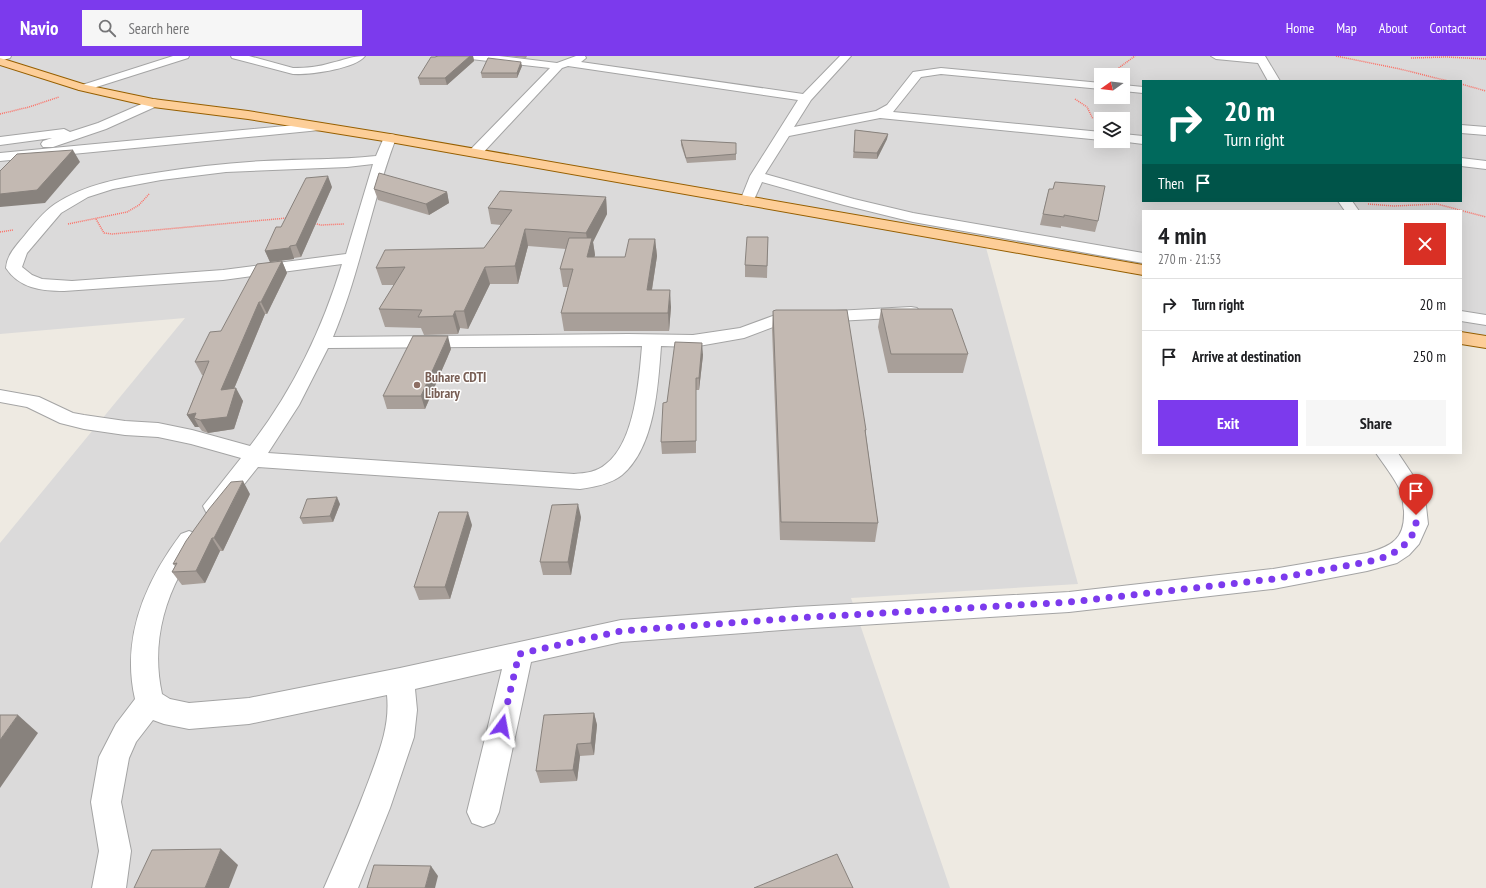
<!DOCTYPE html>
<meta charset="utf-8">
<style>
body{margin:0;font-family:"PT Sans Narrow",sans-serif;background:#f6f6f6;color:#202124;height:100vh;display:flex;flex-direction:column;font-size:15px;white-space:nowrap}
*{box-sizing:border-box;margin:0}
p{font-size:13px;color:#757577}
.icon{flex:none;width:22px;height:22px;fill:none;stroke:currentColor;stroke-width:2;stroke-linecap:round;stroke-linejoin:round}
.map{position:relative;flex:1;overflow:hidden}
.sheet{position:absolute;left:1142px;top:154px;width:320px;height:244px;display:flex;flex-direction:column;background:#fff;border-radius:0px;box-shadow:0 4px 16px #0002}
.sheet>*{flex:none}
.top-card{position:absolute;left:1142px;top:24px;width:320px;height:122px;border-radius:0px;box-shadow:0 4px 16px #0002;background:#00695c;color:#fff;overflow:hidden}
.needle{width:26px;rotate:256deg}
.controls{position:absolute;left:1094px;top:12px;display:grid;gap:8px}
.controls a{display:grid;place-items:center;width:36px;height:36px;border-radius:0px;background:#fff;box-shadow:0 4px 16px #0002;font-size:20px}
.pin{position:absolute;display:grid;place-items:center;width:34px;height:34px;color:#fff;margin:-41px -17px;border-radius:50% 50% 50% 0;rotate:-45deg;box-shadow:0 0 4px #0007}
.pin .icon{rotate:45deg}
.me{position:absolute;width:44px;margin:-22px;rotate:13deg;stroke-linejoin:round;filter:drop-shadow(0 0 3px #0008)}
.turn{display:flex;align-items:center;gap:14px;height:84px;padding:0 16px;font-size:18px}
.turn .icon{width:52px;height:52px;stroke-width:2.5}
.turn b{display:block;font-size:28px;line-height:34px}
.then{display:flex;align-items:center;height:38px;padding:0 16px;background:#0003;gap:8px;font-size:15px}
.round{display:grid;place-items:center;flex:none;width:42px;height:42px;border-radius:0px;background:#f6f6f6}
.head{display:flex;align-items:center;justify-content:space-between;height:68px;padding:0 16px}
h1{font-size:24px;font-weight:700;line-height:30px}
.primary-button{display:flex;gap:8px;margin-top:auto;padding:8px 16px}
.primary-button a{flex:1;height:46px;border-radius:0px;background:#7c3aed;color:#fff;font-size:16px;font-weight:700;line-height:46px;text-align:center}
.primary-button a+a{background:#f6f6f6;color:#202124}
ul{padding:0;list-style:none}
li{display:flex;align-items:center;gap:12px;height:52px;padding:0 16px;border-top:1px solid #e0e0e0}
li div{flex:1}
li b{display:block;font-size:15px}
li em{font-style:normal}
header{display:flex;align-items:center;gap:24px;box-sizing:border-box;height:56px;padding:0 20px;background:#7c3aed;color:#fff}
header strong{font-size:19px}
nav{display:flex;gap:22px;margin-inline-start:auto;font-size:14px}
.search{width:280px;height:36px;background:#f6f6f6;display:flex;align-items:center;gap:10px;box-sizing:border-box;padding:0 14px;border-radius:0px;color:#757577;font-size:15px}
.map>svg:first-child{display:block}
.residential{fill:#dbdada;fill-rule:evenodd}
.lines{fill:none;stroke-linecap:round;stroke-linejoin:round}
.minor-casing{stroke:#a4a4a4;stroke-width:2}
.major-casing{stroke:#965f00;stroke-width:2}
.path{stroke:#fc7066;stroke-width:1.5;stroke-dasharray:1 1;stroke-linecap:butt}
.minor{fill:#fff;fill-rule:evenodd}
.major{fill:#fdce98;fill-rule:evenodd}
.wall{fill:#a89f99}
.shaded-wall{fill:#88827d}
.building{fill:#c3b9b2;stroke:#88827d}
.route{stroke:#7c3aed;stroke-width:7;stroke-dasharray:0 12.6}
.education-dot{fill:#8d6e63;stroke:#fff;stroke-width:1.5}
.labels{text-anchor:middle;stroke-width:3;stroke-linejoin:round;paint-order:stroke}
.education-label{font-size:14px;font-weight:bold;fill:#785e54;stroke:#fff;text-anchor:start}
</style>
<header>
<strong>Navio</strong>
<div class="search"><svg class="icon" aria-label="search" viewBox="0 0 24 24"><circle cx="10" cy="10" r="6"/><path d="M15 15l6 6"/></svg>Search here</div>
<nav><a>Home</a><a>Map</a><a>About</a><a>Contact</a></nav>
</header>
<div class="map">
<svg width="1486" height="832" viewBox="0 0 1486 832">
<rect width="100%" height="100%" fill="#eeeae2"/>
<path class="residential" d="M 0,0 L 1486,0 L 1486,281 L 1461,277 L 1461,155 L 1143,155 L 1143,219 L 985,188 L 1078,528 L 851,542 L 950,832 L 0,832 L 0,487 L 185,262 L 0,278 ZM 1101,19 L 1123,19 L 1123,41 L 1101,41 ZM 1143,25 L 1461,25 L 1461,145 L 1143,145 ZM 1101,63 L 1123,63 L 1123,85 L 1101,85 Z"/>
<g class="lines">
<g class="minor-casing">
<g id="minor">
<path d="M 0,0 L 11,0 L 10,2 L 0,5 Z"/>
<path d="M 173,0 L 189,0 L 188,2 L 87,34 L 79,34 L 77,32 L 79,30 Z"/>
<path d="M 231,0 L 249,0 L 293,12 C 306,12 319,11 331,7 C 345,4 350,0 365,0 C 355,13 309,19 293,18 L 232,2 Z"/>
<path d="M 466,0 L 499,0 L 557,7 L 576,0 L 585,0 L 586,2 L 581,6 L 803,38 L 840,0 L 851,0 L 811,44 L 794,71 L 876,55 L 887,49 L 913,16 L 941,12 L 1101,27 L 1101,33 L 941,18 L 921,21 L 893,56 L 1101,76 L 1101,84 L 880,62 L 789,80 L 765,118 L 854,143 L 913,157 L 1143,197 L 1143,207 L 913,166 L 844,149 L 762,126 L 752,148 L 747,149 L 742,148 L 740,145 L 750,120 L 798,44 L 568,10 L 562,12 L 480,100 L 470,100 L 468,97 L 470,94 L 550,12 L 471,3 Z"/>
<path d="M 1211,0 L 1265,0 L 1280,25 L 1268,25 L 1258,7 L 1216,3 Z"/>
<path d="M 1123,29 L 1143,31 L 1143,37 L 1123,35 Z"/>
<path d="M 153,43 L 157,44 L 159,47 L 157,50 L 106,73 L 53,91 L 43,91 L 41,88 L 43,85 L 52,82 L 0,89 L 0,81 L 64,73 L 70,76 L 98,67 Z"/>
<path d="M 316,67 L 320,68 L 322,71 L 320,74 L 0,105 L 0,97 Z"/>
<path d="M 1461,69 L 1486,71 L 1486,79 L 1461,77 Z"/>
<path d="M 390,78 L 395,79 L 396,82 C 371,148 360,217 333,281 L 628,278 L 693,279 L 740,272 L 778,258 L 911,251 L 917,252 L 920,256 L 917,260 L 911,261 L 781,268 L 744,282 L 693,291 L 661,290 C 658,330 655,391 622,419 C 611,428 594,431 580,433 L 258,411 L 222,456 L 214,458 L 206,456 L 203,450 L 241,402 L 191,388 L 158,381 L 125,379 L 84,373 L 60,367 L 27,351 L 0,346 L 0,334 L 39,341 L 73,357 L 84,359 L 125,365 L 158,367 L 192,374 L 250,390 C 292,336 322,274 342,208 L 223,224 L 64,235 C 41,235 19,232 6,212 C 7,198 17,189 25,179 C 34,168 43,156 55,148 C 85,128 121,122 155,117 C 191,111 228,107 264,105 C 302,103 339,104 376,100 L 385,79 ZM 373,108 L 346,198 L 223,214 L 72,225 L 42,223 L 32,219 L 22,211 L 27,197 L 61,157 L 88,141 L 113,133 L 161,124 L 226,116 L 347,111 ZM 642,290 C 639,324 635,386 606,408 C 597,416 586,417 574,418 L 268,397 L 299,349 L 328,292 Z"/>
<path d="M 1123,78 L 1143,80 L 1143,88 L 1119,85 L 1123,85 Z"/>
<path d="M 1461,102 L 1486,105 L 1486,113 L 1461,110 Z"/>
<path d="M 1338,145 L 1352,145 L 1359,155 L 1345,155 Z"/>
<path d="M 1461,255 L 1486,259 L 1486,269 L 1461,265 Z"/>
<path d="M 1376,397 L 1398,397 L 1422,433 L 1426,450 L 1428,468 L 1419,488 L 1409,499 L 1397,507 L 1367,515 L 1273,533 L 1069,556 L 796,573 L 621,586 L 531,606 L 499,756 L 494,767 L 483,771 L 472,767 L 467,756 L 502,613 L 415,633 L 417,654 L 414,681 L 390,752 L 358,832 L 324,832 C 340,795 356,759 370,721 C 380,694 390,669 387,639 L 249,668 L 189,673 L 164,668 L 153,664 L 136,686 L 129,702 L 121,746 L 131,795 L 126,832 L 92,832 L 99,795 L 91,746 L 99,701 L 116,668 L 135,643 C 121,582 145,526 181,478 L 189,475 L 197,478 L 201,484 C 194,496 186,507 180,518 C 160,556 153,597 162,638 L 170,643 L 189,647 L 249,642 L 400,612 L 621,564 L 796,551 L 1069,536 L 1273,513 L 1367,497 C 1392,490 1405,483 1404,455 C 1403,449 1403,440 1400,434 C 1394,421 1384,409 1376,397 Z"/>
</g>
</g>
<g class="major-casing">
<g id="major">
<path d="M 0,2 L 86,29 L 153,43 L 248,55 L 390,78 L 1143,209 L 1143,219 L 390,86 L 248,63 L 153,51 L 79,34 L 0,9 Z"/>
<path d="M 1461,276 L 1486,280 L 1486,292 L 1461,288 Z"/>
</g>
</g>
<g class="path">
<path d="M 1336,0 L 1400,13 L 1448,25"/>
<path d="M 1411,2 L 1446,1 L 1486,3"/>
<path d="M 1109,19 L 1135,0"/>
<path d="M 1461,28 L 1486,35"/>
<path d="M 1075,43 L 1087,51 L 1093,63"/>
<path d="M 0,58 L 29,51 L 59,41"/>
<path d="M 1368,148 L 1394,150 L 1437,148 L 1486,161"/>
<path d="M 96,163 L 104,177 L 112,178 L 287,162"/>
<path d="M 313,167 L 321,169 L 344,168"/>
<path d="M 68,168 L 127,156 L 139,149 L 149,138"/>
<path d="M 0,176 L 13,174"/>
</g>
<use href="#minor" class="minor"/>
<use href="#major" class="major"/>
</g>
<g class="wall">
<path d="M 438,0 L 473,0 L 474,5 L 447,29 L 420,29 L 418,22 L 435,1 Z"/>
<path d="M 508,0 L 527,0 L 526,2 Z"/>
<path d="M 522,10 L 517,22 L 482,22 L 481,17 Z"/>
<path d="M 855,74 L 888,78 L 887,83 L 877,103 L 853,102 Z"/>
<path d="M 681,84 L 736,87 L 736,104 L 687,107 L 681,89 Z"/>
<path d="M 332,131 L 301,201 L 294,202 L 294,203 L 270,206 L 265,195 L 281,171 Z"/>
<path d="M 374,133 L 447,136 L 449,147 L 429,159 L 378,144 Z"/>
<path d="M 1049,133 L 1098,165 L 1095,176 L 1061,170 L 1061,172 L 1040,169 Z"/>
<path d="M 606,141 L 607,158 L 593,186 L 595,199 L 594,201 L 625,201 L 655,183 L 657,200 L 652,234 L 671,251 L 669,275 L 564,275 L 561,257 L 568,231 L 563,231 L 560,213 L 566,193 L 528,190 L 518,228 L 490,228 L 468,273 L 460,272 L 458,278 L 424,279 L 421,272 L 385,271 L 379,253 L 394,229 L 382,229 L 376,212 L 484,192 L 501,169 L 491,168 L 488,152 Z"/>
<path d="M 768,181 L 767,222 L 745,221 L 745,209 Z"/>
<path d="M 282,205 L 287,217 L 267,258 L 265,258 L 234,333 L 243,345 L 234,373 L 208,377 L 202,375 L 199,371 L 195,371 L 187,359 L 203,319 L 202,319 L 195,306 Z"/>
<path d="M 881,253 L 968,298 L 963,317 L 888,317 L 878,271 Z"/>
<path d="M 773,255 L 866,374 L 866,379 L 878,467 L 875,486 L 780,484 L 772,273 Z"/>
<path d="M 451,293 L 425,353 L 387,353 L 383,340 Z"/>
<path d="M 703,299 L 699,334 L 696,334 L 696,397 L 662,398 L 661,386 L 667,346 Z"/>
<path d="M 250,438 L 223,495 L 220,495 L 205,527 L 182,529 L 172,516 L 175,510 L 173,508 Z"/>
<path d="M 340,448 L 333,466 L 303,468 L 300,462 Z"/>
<path d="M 581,461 L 571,519 L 543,519 L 540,506 Z"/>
<path d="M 472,469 L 450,543 L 419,544 L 414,531 Z"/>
<path d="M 594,657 L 597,669 L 594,699 L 580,700 L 577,725 L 540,727 L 536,715 Z"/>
</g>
<g class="shaded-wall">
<path d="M 470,0 L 473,0 L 474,5 L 447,29 L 445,22 Z"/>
<path d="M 521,6 L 522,10 L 517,22 L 517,17 Z"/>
<path d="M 888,78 L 887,83 L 877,103 L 877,97 Z"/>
<path d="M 73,94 L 80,106 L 45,147 L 0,151 L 0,138 Z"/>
<path d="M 328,120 L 332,131 L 301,201 L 296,189 Z"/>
<path d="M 447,136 L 449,147 L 429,159 L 426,148 Z"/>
<path d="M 606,141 L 607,158 L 593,186 L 595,199 L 590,218 L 587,201 L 589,194 L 586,177 Z"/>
<path d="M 525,173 L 528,190 L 518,228 L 515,210 Z"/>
<path d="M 655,183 L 657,200 L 649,252 L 647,234 Z"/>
<path d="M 290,190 L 294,202 L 294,203 L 270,206 L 265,195 Z"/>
<path d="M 282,205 L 287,217 L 267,258 L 261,246 Z"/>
<path d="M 485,211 L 490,228 L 468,273 L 464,255 Z"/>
<path d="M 670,234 L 671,251 L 669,275 L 668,257 Z"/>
<path d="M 259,246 L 265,258 L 228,347 L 221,334 Z"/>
<path d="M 455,255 L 460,272 L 458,278 L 453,260 Z"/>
<path d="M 448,280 L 451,293 L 425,353 L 421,340 Z"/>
<path d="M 702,287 L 703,299 L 699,334 L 699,322 Z"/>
<path d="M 236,332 L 243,345 L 234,373 L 208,377 L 200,364 Z"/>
<path d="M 196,357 L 194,362 L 199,371 L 195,371 L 187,359 Z"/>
<path d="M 243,425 L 250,438 L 223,495 L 214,482 Z"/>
<path d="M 337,441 L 340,448 L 333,466 L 330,460 Z"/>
<path d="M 578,448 L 581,461 L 571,519 L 568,506 Z"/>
<path d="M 468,456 L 472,469 L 450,543 L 445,531 Z"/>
<path d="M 212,482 L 220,495 L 205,527 L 196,515 Z"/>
<path d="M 594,657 L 597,669 L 594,699 L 591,687 Z"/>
<path d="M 18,659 L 38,677 L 0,732 L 0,684 Z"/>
<path d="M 577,688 L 580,700 L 577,725 L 573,714 Z"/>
<path d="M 221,793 L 238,809 L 229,832 L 205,832 Z"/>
<path d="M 431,810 L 438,820 L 435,832 L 425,832 Z"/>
</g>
<g class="building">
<path d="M 438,0 L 470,0 L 445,22 L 418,22 L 431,1 L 435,1 Z"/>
<path d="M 488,2 L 521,6 L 517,17 L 481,17 Z"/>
<path d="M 855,74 L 888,78 L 877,97 L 854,96 Z"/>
<path d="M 681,84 L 736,87 L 736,98 L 686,102 Z"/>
<path d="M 73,94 L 37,134 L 0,138 L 0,115 L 17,98 Z"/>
<path d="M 379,117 L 447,136 L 426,148 L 374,133 Z"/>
<path d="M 328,120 L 296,189 L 290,190 L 289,192 L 265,195 L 276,171 L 281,171 L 306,122 Z"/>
<path d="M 1055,126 L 1105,130 L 1098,165 L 1064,159 L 1064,161 L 1043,158 L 1049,133 L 1053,133 Z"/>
<path d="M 500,135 L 606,141 L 586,177 L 525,173 L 515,210 L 485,211 L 464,255 L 455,255 L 453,260 L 418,261 L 422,254 L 379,253 L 405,211 L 376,212 L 385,194 L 484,192 L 512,154 L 488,152 Z"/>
<path d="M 747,181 L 768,181 L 767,210 L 745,209 Z"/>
<path d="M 569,182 L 592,182 L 587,201 L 625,201 L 629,183 L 655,183 L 647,234 L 670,234 L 668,257 L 561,257 L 573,213 L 560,213 Z"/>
<path d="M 282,205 L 261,246 L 259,246 L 221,334 L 236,332 L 227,361 L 200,364 L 194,362 L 196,357 L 187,359 L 209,305 L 195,306 L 210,276 L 221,275 L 257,208 Z"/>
<path d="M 881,253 L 952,253 L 968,298 L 891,298 Z"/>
<path d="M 776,254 L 847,254 L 866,374 L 865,374 L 878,467 L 781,466 L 773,255 Z"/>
<path d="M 413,280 L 448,280 L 421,340 L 383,340 Z"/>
<path d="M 675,286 L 702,287 L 699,322 L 696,322 L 696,385 L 661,386 L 663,347 L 667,346 Z"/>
<path d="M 243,425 L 214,482 L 212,482 L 196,515 L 172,516 L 177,507 L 173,508 L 186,485 L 209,453 L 231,426 Z"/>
<path d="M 337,441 L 330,460 L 300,462 L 307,443 Z"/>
<path d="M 578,448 L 568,506 L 540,506 L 552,449 Z"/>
<path d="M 439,456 L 468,456 L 445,531 L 414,531 Z"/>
<path d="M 594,657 L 591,687 L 577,688 L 573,714 L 536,715 L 544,659 Z"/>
<path d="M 0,659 L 18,659 L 0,684 Z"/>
<path d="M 221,793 L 205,832 L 134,832 L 152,794 Z"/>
<path d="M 837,798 L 853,832 L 754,832 Z"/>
<path d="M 374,809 L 431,810 L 425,832 L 367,832 Z"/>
</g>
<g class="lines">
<path class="route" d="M 502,670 L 519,598 L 621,575 L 796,562 L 1070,546 L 1273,523 L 1367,506 L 1388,500 L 1400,493 L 1411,482 L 1416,468 L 1416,459"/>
</g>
<circle class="education-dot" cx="417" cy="329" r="4"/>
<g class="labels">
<g class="education-label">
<text x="425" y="326">Buhare CDTI<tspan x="425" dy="16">Library</tspan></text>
</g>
</g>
</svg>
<div class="controls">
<a><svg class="needle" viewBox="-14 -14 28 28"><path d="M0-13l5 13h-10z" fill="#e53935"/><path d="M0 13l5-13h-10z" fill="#757577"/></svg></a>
<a><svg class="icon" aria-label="layers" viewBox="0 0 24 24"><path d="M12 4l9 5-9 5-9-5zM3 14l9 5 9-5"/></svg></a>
</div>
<div class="pin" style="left:1416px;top:459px;background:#d93025"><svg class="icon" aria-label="arrive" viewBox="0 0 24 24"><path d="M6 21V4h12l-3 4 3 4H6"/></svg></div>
<svg class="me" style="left:502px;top:670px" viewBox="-20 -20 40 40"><path d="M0-17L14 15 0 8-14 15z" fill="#7c3aed" stroke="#fff" stroke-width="4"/></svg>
<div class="top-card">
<div class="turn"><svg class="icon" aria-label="right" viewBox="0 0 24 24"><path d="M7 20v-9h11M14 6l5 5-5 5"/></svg><div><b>20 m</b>Turn right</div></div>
<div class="then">Then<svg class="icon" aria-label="arrive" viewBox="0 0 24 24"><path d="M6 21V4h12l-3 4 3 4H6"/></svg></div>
</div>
<section class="sheet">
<div class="head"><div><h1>4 min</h1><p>270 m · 21:53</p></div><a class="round" style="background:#d93025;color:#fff"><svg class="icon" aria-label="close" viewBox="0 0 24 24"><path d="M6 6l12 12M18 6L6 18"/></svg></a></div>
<ul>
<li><svg class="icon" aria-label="right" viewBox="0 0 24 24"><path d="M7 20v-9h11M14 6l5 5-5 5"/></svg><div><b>Turn right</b></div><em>20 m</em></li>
<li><svg class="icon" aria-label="arrive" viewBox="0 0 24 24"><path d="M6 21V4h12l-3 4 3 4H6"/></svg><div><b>Arrive at destination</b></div><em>250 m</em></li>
</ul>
<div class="primary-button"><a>Exit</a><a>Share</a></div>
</section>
</div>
